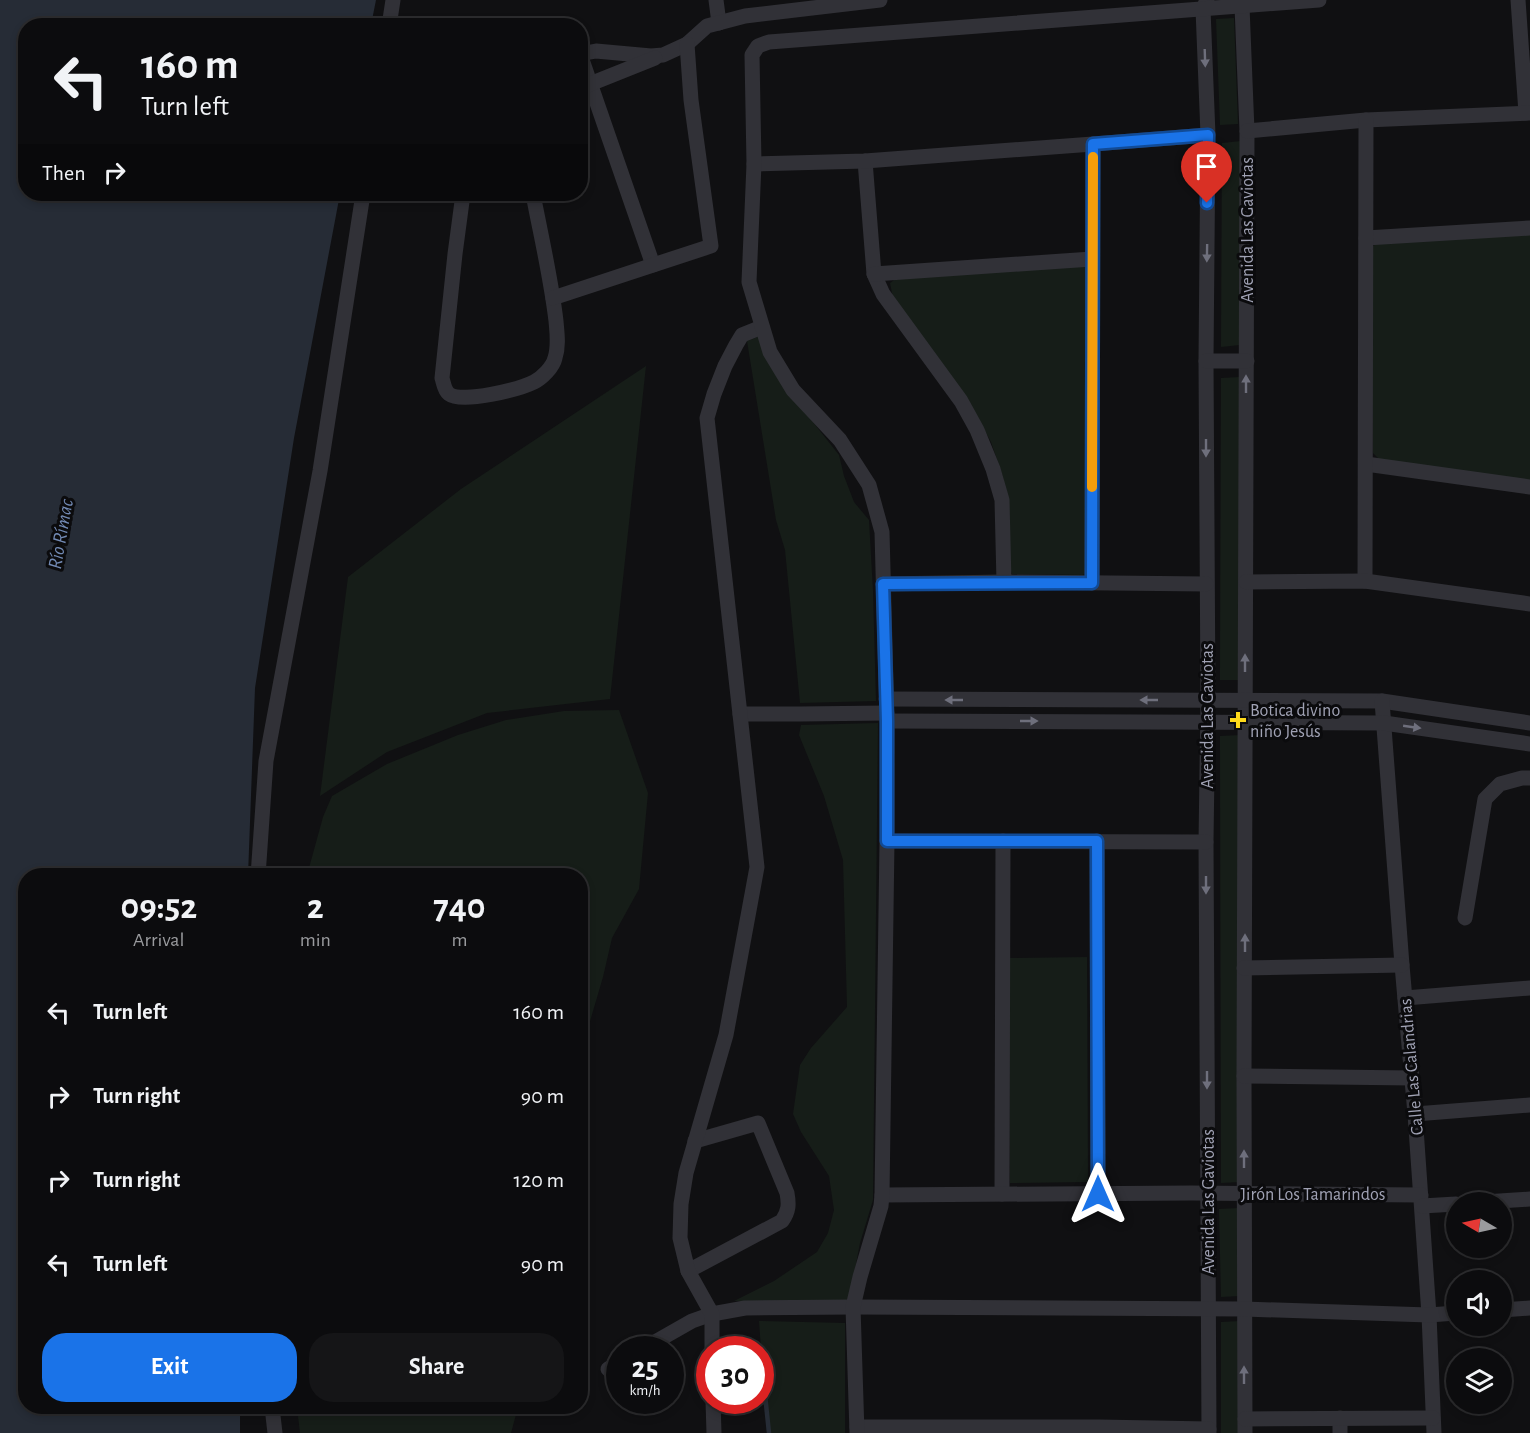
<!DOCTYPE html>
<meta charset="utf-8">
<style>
body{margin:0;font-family:"Alegreya Sans",sans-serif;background:#151517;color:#f1f3f6;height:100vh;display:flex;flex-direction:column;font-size:22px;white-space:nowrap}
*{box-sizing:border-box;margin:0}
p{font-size:20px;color:#9a9b9e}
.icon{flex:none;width:33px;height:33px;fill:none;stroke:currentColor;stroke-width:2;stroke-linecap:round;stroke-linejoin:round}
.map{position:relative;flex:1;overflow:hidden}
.side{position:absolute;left:18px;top:868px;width:570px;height:546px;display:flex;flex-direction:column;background:#0c0c0e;border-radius:24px;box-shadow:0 3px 9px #0003,0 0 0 2px #2c2c2e}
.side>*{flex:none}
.guide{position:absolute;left:18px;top:18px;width:570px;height:183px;border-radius:24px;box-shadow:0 3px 9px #0003,0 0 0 2px #2c2c2e;background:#0c0c0e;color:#f1f3f6;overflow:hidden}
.needle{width:39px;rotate:279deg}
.tools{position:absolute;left:1446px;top:1192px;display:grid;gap:12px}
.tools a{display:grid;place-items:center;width:66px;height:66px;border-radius:50%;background:#0c0c0e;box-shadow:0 3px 9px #0003,0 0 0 2px #2c2c2e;font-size:30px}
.speed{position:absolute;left:606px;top:1336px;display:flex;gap:12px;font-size:30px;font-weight:700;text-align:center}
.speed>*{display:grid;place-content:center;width:78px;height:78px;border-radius:50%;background:#0c0c0e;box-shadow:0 3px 9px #0003,0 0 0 2px #2c2c2e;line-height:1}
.speed small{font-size:15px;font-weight:400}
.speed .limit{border:9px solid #d22;background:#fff;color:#111}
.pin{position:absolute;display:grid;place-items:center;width:51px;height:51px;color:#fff;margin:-62px -26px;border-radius:50% 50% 50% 0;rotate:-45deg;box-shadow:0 0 6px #0007}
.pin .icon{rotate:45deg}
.me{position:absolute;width:66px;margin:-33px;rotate:0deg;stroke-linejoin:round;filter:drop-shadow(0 0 4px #0008)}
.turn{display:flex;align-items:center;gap:21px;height:126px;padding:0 24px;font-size:27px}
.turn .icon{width:78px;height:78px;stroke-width:2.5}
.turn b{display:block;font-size:42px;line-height:51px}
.then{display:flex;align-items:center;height:57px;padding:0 24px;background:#0003;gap:12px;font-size:22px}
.eta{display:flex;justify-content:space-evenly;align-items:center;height:102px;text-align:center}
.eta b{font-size:36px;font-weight:700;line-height:42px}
.cta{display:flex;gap:12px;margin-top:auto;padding:12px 24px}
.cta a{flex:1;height:69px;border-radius:24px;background:#1a73e8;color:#fff;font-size:24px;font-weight:700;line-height:69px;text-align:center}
.cta a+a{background:#151517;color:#f1f3f6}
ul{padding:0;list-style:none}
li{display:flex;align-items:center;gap:18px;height:84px;padding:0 24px}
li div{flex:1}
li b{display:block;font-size:22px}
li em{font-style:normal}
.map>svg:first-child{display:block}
.green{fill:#161d18}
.water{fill:#262c36}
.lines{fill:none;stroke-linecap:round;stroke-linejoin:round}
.stream{stroke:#262c36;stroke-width:4.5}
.minor{stroke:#313137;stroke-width:15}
.oneway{fill:#6e6f7c}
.route-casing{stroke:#114b97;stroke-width:15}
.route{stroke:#1a73e8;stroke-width:10}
.slow{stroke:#f59e0b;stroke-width:10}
.poi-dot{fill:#ffda1b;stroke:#0b0b0d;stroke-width:2}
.labels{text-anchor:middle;stroke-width:6;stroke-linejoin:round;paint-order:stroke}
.street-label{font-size:18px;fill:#a0a2b4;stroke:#0b0b0d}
.poi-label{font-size:18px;fill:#a0a2b4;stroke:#0b0b0d;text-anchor:start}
.water-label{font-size:20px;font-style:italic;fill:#728ab4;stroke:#0b0b0d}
</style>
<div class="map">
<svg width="1530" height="1433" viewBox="0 0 1530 1433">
<rect width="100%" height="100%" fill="#101012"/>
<g class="green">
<path d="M 1234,18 L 1238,124 L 1220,125 L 1216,19 Z"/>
<path d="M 1241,141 L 1240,345 L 1221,347 L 1222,143 Z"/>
<path d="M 1530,233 L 1530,481 L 1379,459 L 1373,453 L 1369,249 L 1376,244 Z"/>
<path d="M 1083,265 L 1088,270 L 1087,572 L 1083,575 L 1012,574 L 1010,569 L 1010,519 L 1003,477 L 991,442 L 969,402 L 893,298 L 890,283 L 897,278 Z"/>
<path d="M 760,336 L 790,393 L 839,455 L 844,476 L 854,502 L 869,520 L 873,591 L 876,701 L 800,703 L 785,550 L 776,520 L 747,341 Z"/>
<path d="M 646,366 L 610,699 L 487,713 L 387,752 L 320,796 L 348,577 L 461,489 Z"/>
<path d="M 1240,377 L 1240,680 L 1220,680 L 1221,378 Z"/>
<path d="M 619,710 L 648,793 L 639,889 L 612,938 L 603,977 L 581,1052 L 580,876 L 308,876 L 309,868 L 323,817 L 332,796 L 387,764 L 458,735 L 506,720 L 564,711 Z"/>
<path d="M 878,723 L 873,1200 L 860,1243 L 849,1301 L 734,1301 L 774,1281 L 817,1252 L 828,1233 L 834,1210 L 829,1176 L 801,1132 L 793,1114 L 800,1065 L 811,1048 L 847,1007 L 843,860 L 824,796 L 799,735 L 801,725 Z"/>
<path d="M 1241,735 L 1240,1182 L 1221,1183 L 1220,736 Z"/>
<path d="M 1087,957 L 1088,1182 L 1010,1183 L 1009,958 Z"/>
<path d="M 1239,1208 L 1240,1296 L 1221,1297 L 1219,1209 Z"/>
<path d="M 759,1321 L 845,1323 L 845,1433 L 767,1433 Z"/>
<path d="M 1240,1321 L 1240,1433 L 1221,1433 L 1221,1322 Z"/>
<path d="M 297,1407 L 518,1407 L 511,1433 L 300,1433 Z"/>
</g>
<path class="water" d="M 0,0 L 376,0 L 371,25 L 26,26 L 26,194 L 340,194 L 294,438 L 255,688 L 248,876 L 26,876 L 26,1407 L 240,1407 L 240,1433 L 0,1433 Z"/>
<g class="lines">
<path class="stream" d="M 761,1356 L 769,1433"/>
<g class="minor">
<path d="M 716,0 L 719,23"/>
<path d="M 1207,0 L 1203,9 L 1208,135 L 1206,361 L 1208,700 L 1206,842 L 1209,1433"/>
<path d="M 1240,0 L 1242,6 L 1247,131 L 1244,1076 L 1245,1433"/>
<path d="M 1518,0 L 1526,113"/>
<path d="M 389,26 L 393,0"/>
<path d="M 580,54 L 596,51 L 651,56 L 663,55 L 687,44 L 707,26 L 745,16 L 880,0"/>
<path d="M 580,54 L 653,265"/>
<path d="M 580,88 L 655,58"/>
<path d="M 1247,131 L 1366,120 L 1530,113"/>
<path d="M 865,161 L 874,274 L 883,294 L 961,401 L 977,430 L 993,469 L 1002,500 L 1004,582"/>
<path d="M 754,164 L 865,161 L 1093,144 L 1208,135"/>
<path d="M 463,194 L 455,254 L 442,378 C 444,384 444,390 449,394 C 462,404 520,389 534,382 C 542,378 553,367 555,358 C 559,346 557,333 556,321 C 551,278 541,236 533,194"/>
<path d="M 1366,238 L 1530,228"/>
<path d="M 874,274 L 1092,259"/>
<path d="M 553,298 L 711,246 L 691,100 L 687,44"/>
<path d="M 1206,361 L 1247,361"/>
<path d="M 1366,464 L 1530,487"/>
<path d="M 1365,581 L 1366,120"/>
<path d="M 1246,582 L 1365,581 L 1530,604"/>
<path d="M 1092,583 L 1093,144"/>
<path d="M 883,584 L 1004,582 L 1206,584"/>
<path d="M 886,699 L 1382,701 L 1530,723"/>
<path d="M 1382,701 L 1402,965 L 1415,1114 L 1429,1315 L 1434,1433"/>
<path d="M 740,714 L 800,714 L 887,713"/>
<path d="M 887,721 L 1384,723 L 1530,744"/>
<path d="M 887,841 L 1206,842"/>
<path d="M 1097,841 L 1098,1194"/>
<path d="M 258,876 L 266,761 L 320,471 L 363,194"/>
<path d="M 1465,918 L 1485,799 L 1500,784 L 1522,778 L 1530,778"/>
<path d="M 1244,968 L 1402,965"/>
<path d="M 1405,998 L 1530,988"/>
<path d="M 1244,1076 L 1412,1078"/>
<path d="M 1415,1114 L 1530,1105"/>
<path d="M 1002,1194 L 1003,841"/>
<path d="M 882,1195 L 1191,1193 L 1421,1195"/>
<path d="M 1469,1203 L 1530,1199"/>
<path d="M 1422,1206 L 1456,1204"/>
<path d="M 688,1271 L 782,1221 C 789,1211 789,1204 787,1193 L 758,1123 L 695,1141"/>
<path d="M 1502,1310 L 1530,1308"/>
<path d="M 641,1350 L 692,1321 L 712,1314 L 745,1308 L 853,1307 L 1244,1309 L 1429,1315 L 1456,1313"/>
<path d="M 712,1350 L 712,1314 L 688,1271 L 680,1238 L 681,1204 L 686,1173 L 726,1035 L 757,867 L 707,418 L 714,394 L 725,366 L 736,345 L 742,335 L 762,327"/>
<path d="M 608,1369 L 620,1362"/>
<path d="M 713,1401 L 714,1433"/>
<path d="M 272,1407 L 275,1433"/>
<path d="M 1340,1418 L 1340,1433"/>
<path d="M 1245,1419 L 1433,1418"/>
<path d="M 857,1427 L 1099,1427 L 1209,1429"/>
<path d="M 857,1433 L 853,1307 L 860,1277 L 881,1206 L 882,1195 L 887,841 L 887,721 L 882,532 L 869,485 L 840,440 L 793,390 L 770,352 L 749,282 L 754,164 L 752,55 L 758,46 L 769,42 L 1319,0"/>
</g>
</g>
<defs><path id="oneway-solid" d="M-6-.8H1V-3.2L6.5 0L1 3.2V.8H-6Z" transform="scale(1.5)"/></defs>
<g class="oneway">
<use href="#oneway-solid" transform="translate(1205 58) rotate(88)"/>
<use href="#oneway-solid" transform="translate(1207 253) rotate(91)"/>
<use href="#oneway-solid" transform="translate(1246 384) rotate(-90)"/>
<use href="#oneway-solid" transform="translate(1206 448) rotate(90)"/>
<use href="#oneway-solid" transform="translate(1245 663) rotate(-90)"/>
<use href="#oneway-solid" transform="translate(954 700) rotate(-180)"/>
<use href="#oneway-solid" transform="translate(1149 700) rotate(-180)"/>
<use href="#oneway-solid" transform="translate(1029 721)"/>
<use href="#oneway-solid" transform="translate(1412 727) rotate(8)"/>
<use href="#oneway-solid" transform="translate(1206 885) rotate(90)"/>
<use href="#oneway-solid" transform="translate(1245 943) rotate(-90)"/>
<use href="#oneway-solid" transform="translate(1207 1080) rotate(90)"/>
<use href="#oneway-solid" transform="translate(1244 1159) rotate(-90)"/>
<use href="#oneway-solid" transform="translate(1244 1375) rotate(-90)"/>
</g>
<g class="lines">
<g class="route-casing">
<path id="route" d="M 1098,1194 L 1097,841 L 887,841 L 887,721 L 883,584 L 1092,583 L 1093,144 L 1208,135 L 1207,203"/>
</g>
<use href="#route" class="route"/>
<path class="slow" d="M 1092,487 L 1093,157"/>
</g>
<path class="poi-dot" d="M1235 711h6v6h6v6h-6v6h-6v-6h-6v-6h6z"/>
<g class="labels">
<g class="street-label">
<text transform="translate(1247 230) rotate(-90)" y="6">Avenida Las Gaviotas</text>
<text transform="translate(1207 716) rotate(-90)" y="6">Avenida Las Gaviotas</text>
<text transform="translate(1411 1067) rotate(-95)" y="6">Calle Las Calandrias</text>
<text x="1313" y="1200">Jirón Los Tamarindos</text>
<text transform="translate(1208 1202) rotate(-90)" y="6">Avenida Las Gaviotas</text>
</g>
<g class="poi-label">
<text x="1250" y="716">Botica divino<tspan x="1250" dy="21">niño Jesús</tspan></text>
</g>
<g class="water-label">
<text transform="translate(60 534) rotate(-80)" y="7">Río Rímac</text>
</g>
</g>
</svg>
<div class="tools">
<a><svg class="needle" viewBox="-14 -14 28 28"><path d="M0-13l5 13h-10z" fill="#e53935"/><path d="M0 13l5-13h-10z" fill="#9a9b9e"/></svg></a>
<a><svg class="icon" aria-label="sound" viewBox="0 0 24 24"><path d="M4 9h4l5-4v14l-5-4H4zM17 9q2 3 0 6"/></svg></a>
<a><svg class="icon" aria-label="layers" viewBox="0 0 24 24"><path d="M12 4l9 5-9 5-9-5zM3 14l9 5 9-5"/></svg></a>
</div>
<div class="speed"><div>25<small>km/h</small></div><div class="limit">30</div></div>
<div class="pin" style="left:1207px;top:203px;background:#d93025"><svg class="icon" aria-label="arrive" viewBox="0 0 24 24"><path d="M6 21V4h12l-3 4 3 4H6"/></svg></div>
<svg class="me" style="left:1098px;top:1194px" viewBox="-20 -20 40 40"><path d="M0-17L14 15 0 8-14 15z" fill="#1a73e8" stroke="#fff" stroke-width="4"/></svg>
<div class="guide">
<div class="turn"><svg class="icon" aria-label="left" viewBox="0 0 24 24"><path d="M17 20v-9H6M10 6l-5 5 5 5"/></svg><div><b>160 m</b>Turn left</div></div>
<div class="then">Then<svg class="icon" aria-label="right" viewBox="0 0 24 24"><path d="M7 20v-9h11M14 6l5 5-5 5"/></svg></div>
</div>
<section class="side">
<div class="eta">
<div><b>09:52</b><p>Arrival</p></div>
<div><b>2</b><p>min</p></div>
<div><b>740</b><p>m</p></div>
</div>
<ul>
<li><svg class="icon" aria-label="left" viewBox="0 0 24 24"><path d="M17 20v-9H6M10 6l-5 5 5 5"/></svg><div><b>Turn left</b></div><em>160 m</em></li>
<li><svg class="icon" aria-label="right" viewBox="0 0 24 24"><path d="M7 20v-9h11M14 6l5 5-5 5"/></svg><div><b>Turn right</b></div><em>90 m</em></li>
<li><svg class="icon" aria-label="right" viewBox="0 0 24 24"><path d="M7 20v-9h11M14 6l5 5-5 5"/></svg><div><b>Turn right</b></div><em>120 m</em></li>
<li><svg class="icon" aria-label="left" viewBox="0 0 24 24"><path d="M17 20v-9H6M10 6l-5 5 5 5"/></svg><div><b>Turn left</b></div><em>90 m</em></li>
</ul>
<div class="cta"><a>Exit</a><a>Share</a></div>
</section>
</div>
